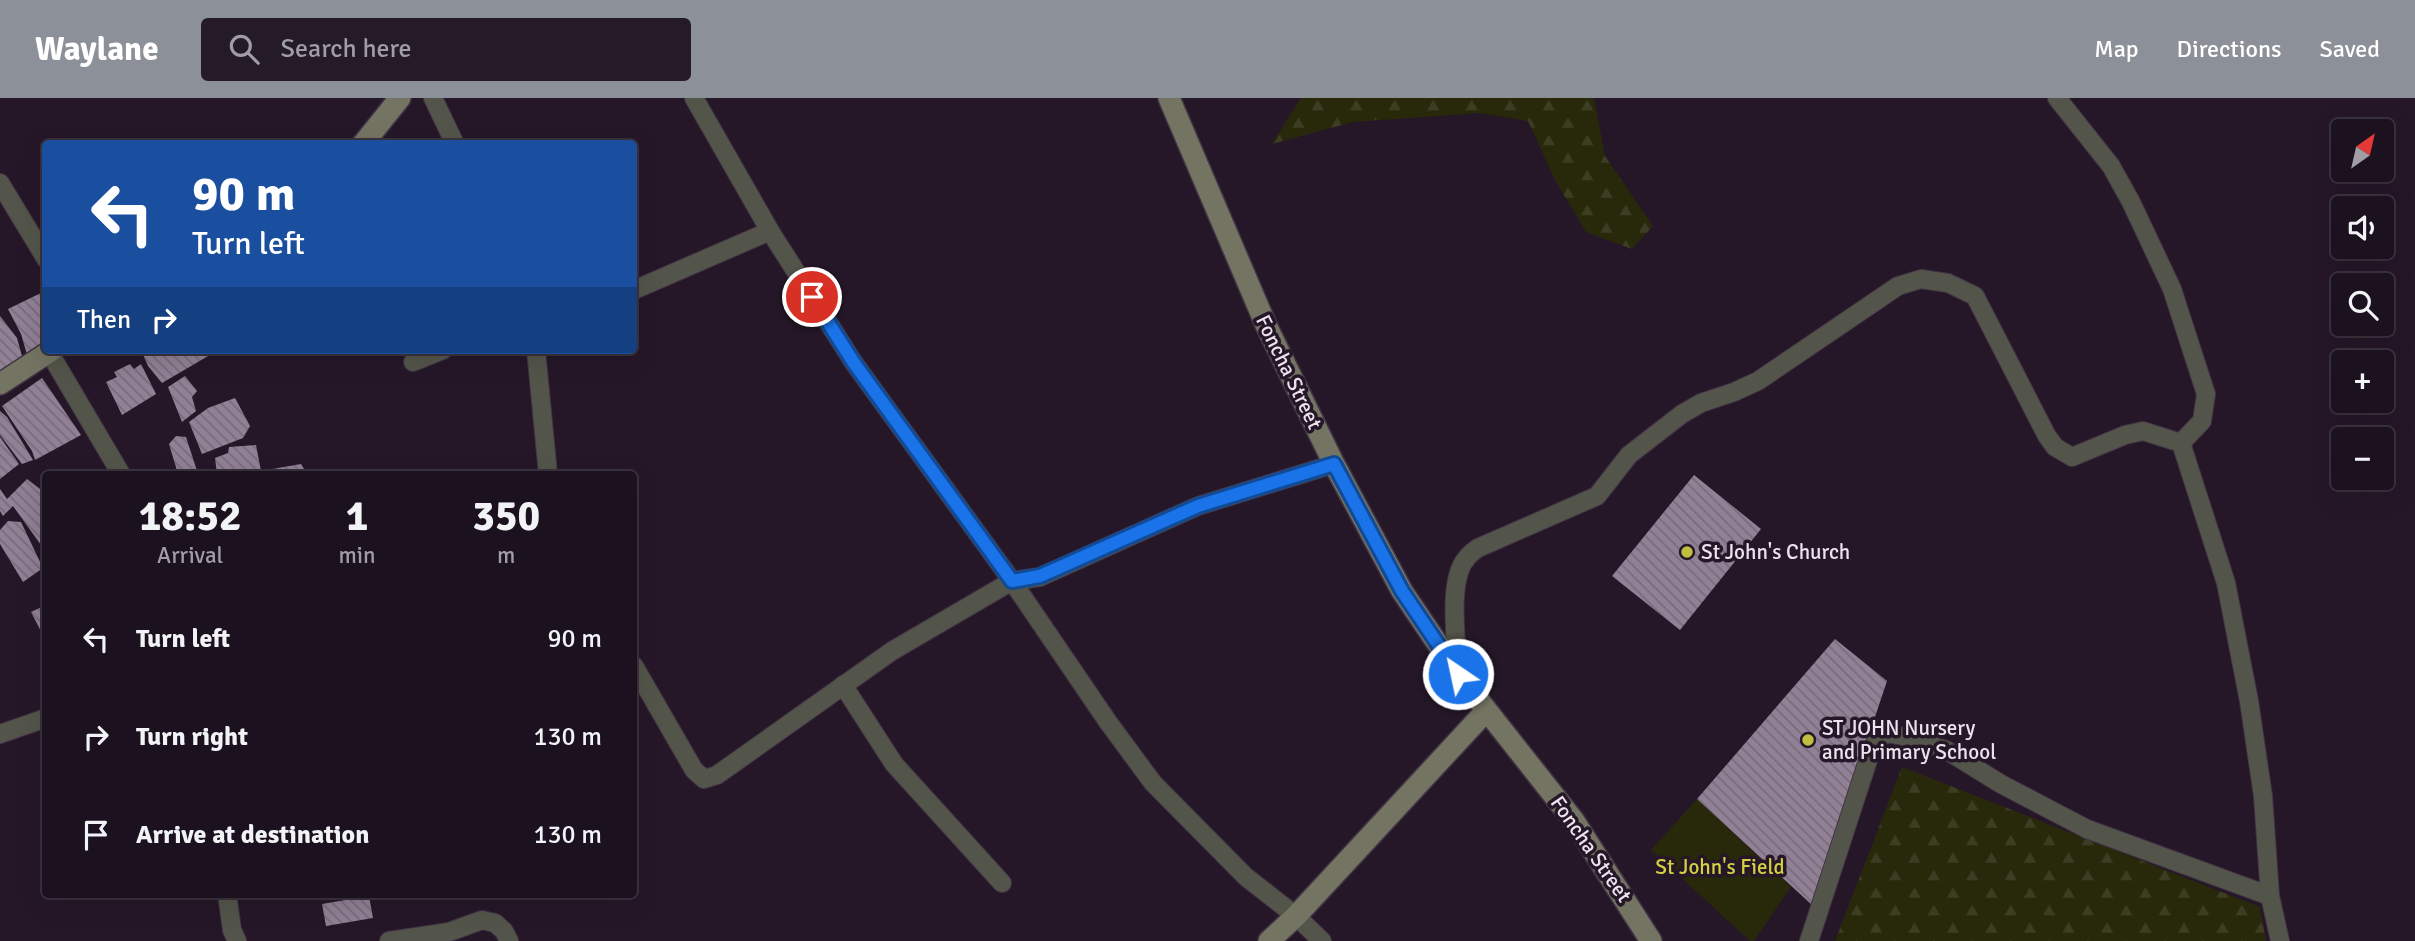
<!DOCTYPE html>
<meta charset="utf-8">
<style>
body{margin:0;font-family:Signika,sans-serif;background:#251a27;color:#f1f3f6;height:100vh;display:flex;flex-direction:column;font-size:26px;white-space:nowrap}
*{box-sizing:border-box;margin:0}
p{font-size:23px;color:#a09da4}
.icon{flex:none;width:38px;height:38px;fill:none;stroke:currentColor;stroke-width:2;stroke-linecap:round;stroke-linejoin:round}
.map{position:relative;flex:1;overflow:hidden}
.side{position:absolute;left:42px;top:373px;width:595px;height:427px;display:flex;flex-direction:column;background:#1c111e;border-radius:7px;box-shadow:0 7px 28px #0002,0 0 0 2px #3a313c}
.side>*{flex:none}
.top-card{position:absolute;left:42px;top:42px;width:595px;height:214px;border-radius:7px;box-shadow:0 7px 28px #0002,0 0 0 2px #3a313c;background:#1a4fa0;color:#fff;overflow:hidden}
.needle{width:46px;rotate:34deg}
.buttons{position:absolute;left:2331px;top:21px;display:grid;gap:14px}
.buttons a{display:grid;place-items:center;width:63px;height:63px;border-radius:7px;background:#1c111e;box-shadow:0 7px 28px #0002,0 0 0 2px #3a313c;font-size:35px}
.pin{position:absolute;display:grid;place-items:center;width:60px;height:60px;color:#fff;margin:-30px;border:4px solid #fff;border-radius:50%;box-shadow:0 2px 7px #0007}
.me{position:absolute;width:77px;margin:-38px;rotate:326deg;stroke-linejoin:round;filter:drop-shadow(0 0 5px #0008)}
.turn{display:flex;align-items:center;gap:24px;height:147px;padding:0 35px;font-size:32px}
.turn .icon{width:91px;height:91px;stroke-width:2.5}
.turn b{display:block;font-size:49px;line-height:60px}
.then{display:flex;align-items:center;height:66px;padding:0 35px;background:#0003;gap:14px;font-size:26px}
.eta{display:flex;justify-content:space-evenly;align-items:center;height:119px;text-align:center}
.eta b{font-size:42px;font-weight:700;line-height:49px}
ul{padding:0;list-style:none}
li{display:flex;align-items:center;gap:21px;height:98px;padding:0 35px}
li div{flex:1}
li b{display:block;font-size:26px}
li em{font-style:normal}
header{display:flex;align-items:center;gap:42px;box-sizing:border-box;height:98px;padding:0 35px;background:#8c9099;color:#fff}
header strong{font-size:33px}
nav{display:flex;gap:38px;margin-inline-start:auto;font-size:24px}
.search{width:490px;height:63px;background:#251a27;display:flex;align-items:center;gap:18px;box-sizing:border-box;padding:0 24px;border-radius:7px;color:#a09da4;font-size:26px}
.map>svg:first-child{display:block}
.forest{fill:url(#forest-firs)}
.park{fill:#28280b}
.building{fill:url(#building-back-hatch)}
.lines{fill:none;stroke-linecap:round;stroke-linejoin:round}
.street-casing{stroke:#413444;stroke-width:20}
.secondary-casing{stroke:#413444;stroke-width:24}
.street{stroke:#54554a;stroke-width:18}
.secondary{stroke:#747463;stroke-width:21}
.route-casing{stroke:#114b97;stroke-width:18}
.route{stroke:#1a73e8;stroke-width:12}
.poi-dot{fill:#bfbe41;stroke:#251728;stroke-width:2.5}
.labels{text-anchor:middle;stroke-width:7;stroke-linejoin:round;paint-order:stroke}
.street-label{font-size:21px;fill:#ece3ee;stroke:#251728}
.poi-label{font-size:21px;fill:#ece3ee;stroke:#251728;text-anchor:start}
.park-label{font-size:21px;fill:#d3d142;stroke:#251728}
</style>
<header>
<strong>Waylane</strong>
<div class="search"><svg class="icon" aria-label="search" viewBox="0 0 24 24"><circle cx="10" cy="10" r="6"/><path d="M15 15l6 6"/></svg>Search here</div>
<nav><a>Map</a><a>Directions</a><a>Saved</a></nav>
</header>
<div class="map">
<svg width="2415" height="843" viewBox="0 0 2415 843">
<defs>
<pattern id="forest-firs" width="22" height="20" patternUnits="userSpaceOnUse" patternTransform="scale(1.75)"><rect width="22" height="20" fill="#28280b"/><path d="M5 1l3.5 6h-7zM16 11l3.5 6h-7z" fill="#3d3d23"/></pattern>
<pattern id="building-back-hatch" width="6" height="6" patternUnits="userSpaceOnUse" patternTransform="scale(1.75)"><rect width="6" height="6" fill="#928196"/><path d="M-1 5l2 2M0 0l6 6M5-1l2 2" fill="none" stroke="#786c7a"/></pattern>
</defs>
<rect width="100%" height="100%" fill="#251728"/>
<g class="forest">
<path d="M 1301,0 L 1594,0 L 1605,58 L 1653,128 L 1632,151 L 1586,134 L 1555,82 L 1528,23 L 1479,15 L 1353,24 L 1272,46 Z"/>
<path d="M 1902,669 L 2260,809 L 2266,843 L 1835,843 Z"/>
</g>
<path class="park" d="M 1697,701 L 1791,789 L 1754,843 L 1750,843 L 1651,752 Z"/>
<g class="building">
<path d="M 43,194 L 46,197 L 46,246 L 28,260 L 21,236 L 8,211 Z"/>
<path d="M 0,218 L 17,240 L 22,258 L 0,276 Z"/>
<path d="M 141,252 L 214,252 L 215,254 L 162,285 L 148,268 Z"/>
<path d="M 130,266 L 134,271 L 141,266 L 156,296 L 122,317 L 106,284 L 117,279 L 114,274 Z"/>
<path d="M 185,278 L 197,293 L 192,299 L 196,313 L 182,324 L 168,289 Z"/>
<path d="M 42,280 L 81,337 L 35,362 L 32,353 L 2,308 Z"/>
<path d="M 235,300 L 250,328 L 243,340 L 202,356 L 189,324 L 208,310 Z"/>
<path d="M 0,313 L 7,319 L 33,362 L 22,366 L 0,337 Z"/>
<path d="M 176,338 L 186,339 L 198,376 L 178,376 L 169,346 Z"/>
<path d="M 0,339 L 19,366 L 0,381 Z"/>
<path d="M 256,347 L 261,373 L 301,366 L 307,376 L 217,376 L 215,360 L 228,355 L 229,349 Z"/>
<path d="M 1694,377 L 1761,431 L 1680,532 L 1612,478 Z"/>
<path d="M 27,381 L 40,391 L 46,391 L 46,454 L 13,408 L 3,418 L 0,413 L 0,391 L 7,401 Z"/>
<path d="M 8,423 L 21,424 L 43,470 L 23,484 L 0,446 L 0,432 Z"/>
<path d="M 46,507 L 46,543 L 31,514 Z"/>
<path d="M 1835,541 L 1887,583 L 1812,807 L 1697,701 Z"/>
<path d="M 369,798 L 373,820 L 326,828 L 322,806 Z"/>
</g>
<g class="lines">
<g class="street-casing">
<g id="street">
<path d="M 433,0 L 455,46"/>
<path d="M 694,0 L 770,133 L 854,265 L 1012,483 L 1108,624 L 1153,685 L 1246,779 L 1296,818 L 1322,843"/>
<path d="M 2057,0 L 2111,68 L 2131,104 L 2172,191 L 2206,296 L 2202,323 L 2181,345"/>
<path d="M 0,85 L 46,161"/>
<path d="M 634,192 L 770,133"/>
<path d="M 536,252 L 548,376"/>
<path d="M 49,254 L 121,376"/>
<path d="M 413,264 L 443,252"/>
<path d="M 2181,345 L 2226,485 L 2249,603 L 2263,698 L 2270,798 L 2280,843"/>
<path d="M 634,568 L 694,672 L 704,681 L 717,677 L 892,553 L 1012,483 L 1040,479 L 1198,408 L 1334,366"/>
<path d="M 1458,576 C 1457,547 1447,483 1466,461 C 1469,456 1474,453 1478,450 L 1597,398 L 1629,357 L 1682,316 L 1701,305 L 1734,294 L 1758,283 L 1898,188 L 1921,181 L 1948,185 L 1975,198 L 2047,338 L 2055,349 L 2072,359 L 2125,337 L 2143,333 L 2181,345"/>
<path d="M 843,587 L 894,666 L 1002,785"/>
<path d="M 0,636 L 46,620"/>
<path d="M 227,796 L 232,832 L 237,843"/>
<path d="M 389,843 L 449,834 L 482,822 L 495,825 L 504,833 L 509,843"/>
<path d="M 1809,843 L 1872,650 L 1879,639 L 1890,635 L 1946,652 L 2001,686 L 2087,731 L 2270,798"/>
</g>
</g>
<g class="secondary-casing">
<g id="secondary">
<path d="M 1169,0 L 1266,227 L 1334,366 L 1402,493 L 1458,576 L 1574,723 L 1651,843"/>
<path d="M 363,46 L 400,0"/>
<path d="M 0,286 L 52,252"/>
<path d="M 1269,843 L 1296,818 L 1486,613"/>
</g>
</g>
<use href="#street" class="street"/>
<use href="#secondary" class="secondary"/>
</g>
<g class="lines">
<g class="route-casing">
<path id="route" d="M 812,199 L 854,265 L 1012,483 L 1040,478 L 1198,408 L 1334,366 L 1402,493 L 1458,576"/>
</g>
<use href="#route" class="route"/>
</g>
<g class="poi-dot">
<circle cx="1687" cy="454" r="7"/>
<circle cx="1808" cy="642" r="7"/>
</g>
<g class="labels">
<g class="street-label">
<text transform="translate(1289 274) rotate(64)" y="7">Foncha Street</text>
<text transform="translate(1591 751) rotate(55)" y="7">Foncha Street</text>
</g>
<g class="poi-label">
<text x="1701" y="461">St John's Church</text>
<text x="1822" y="637">ST JOHN Nursery<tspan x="1822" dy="24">and Primary School</tspan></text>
</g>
<g class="park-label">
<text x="1720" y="776">St John's Field</text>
</g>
</g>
</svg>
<div class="buttons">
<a><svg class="needle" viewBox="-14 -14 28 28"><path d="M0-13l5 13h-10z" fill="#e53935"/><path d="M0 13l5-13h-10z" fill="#a09da4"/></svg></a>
<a><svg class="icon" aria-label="sound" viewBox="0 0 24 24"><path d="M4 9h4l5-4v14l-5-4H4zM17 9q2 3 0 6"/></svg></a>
<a><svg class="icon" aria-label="search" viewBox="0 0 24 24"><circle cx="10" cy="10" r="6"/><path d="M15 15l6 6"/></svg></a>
<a>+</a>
<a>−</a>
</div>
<div class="pin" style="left:812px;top:199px;background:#d93025"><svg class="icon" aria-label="arrive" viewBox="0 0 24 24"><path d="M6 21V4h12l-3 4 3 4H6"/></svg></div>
<svg class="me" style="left:1458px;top:576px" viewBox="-20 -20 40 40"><circle r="17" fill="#1a73e8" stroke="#fff" stroke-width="3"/><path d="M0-11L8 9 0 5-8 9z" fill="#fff"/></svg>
<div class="top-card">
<div class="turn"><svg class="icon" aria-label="left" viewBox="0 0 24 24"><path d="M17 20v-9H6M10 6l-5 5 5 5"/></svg><div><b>90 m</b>Turn left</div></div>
<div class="then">Then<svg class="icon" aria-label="right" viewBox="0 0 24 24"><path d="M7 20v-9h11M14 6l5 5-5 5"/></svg></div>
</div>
<section class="side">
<div class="eta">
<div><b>18:52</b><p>Arrival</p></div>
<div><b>1</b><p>min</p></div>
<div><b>350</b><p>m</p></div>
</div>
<ul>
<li><svg class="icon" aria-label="left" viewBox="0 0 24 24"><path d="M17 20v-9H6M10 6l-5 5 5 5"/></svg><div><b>Turn left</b></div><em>90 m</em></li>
<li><svg class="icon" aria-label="right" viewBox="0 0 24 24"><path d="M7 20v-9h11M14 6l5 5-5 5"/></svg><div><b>Turn right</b></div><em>130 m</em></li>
<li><svg class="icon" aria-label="arrive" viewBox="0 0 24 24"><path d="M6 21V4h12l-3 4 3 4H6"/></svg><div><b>Arrive at destination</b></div><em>130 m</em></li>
</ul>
</section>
</div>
